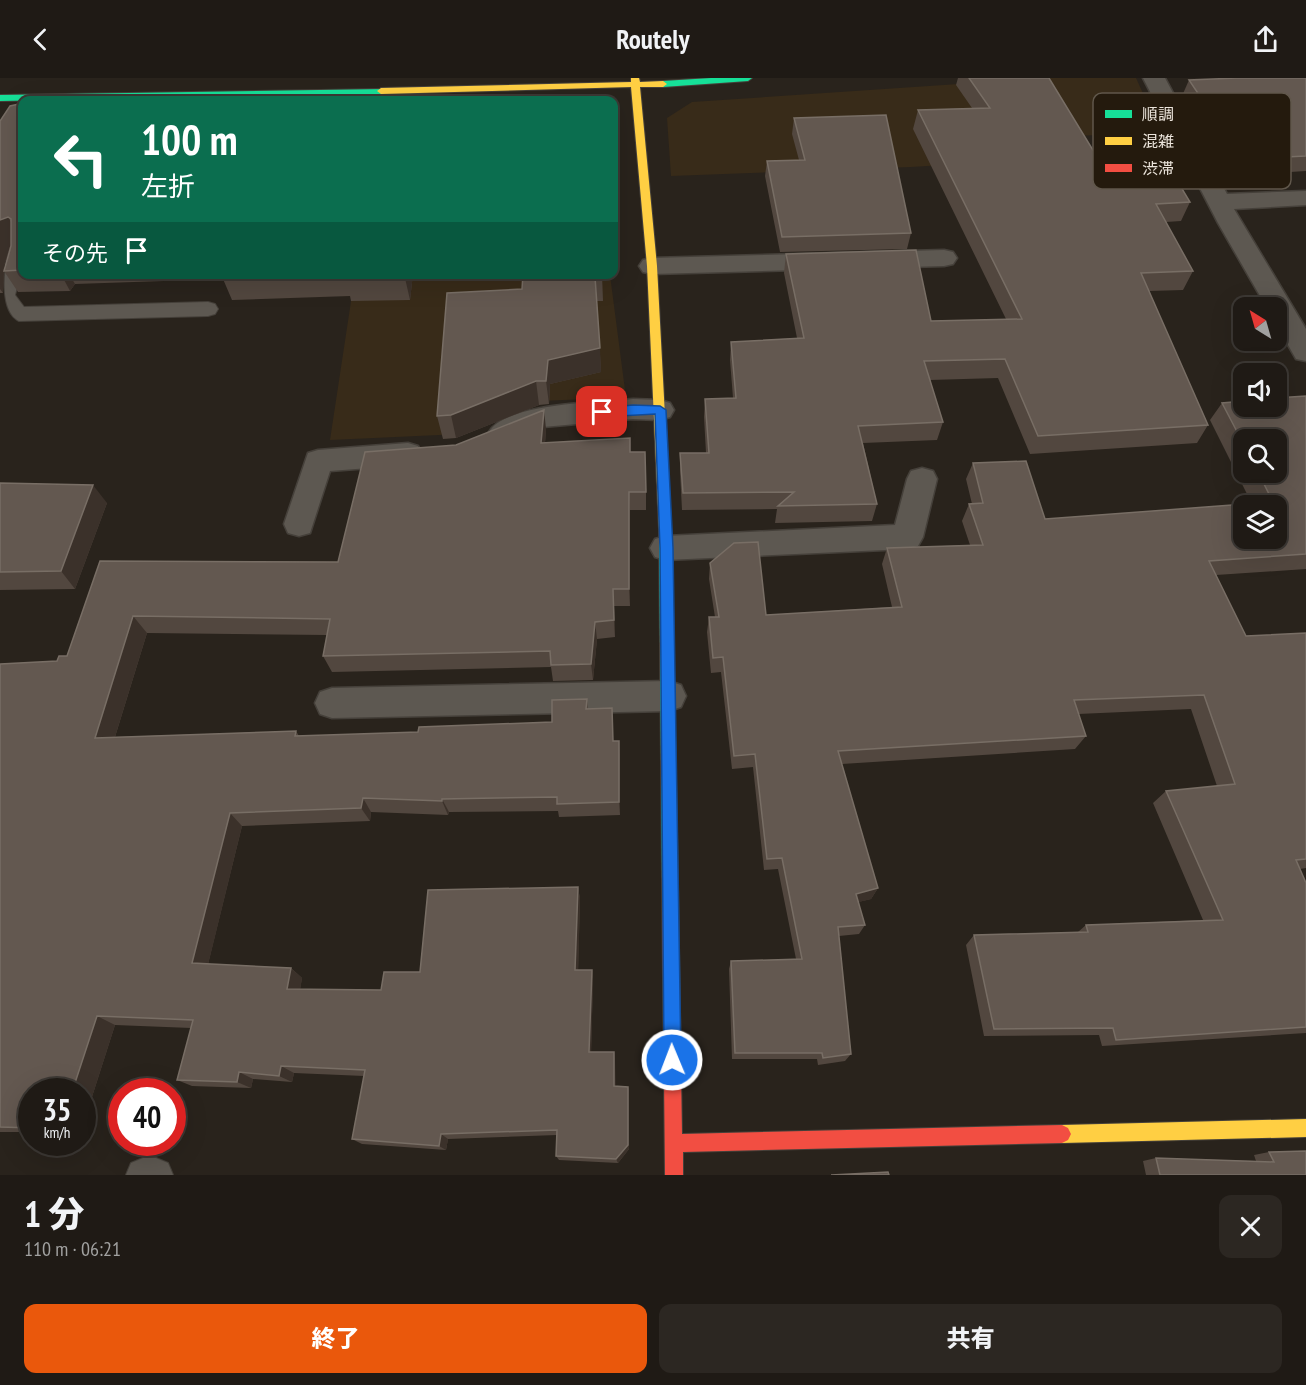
<!DOCTYPE html>
<html lang="ja">
<meta charset="utf-8">
<style>
body{margin:0;font-family:"PT Sans Narrow","Noto Sans JP",sans-serif;background:#2c2722;color:#f1f3f6;height:100vh;display:flex;flex-direction:column;font-size:22px;white-space:nowrap}
*{box-sizing:border-box;margin:0}
p{font-size:20px;color:#a1a1a0}
.icon{flex:none;width:33px;height:33px;fill:none;stroke:currentColor;stroke-width:2;stroke-linecap:round;stroke-linejoin:round}
.map{position:relative;height:1097px;overflow:hidden}
.panel{display:flex;flex-direction:column;background:#1f1a15;flex:1}
.panel>*{flex:none}
.banner{position:absolute;left:18px;top:18px;width:600px;height:183px;border-radius:12px;box-shadow:0 6px 24px #0002,0 0 0 2px #3c3834;background:#0b6e4f;color:#fff;overflow:hidden}
.needle{width:39px;rotate:323deg}
.tools{position:absolute;left:1233px;top:219px;display:grid;gap:12px}
.tools a{display:grid;place-items:center;width:54px;height:54px;border-radius:12px;background:#1f1a15;box-shadow:0 6px 24px #0002,0 0 0 2px #3c3834;font-size:30px}
.speed{position:absolute;left:18px;top:1000px;display:flex;gap:12px;font-size:30px;font-weight:700;text-align:center}
.speed>*{display:grid;place-content:center;width:78px;height:78px;border-radius:50%;background:#1f1a15;box-shadow:0 6px 24px #0002,0 0 0 2px #3c3834;line-height:1}
.speed small{font-size:15px;font-weight:400}
.speed .limit{border:9px solid #d22;background:#fff;color:#111}
.pin{position:absolute;display:grid;place-items:center;width:51px;height:51px;color:#fff;margin:-26px;border-radius:12px;box-shadow:0 3px 9px #0006}
.me{position:absolute;width:66px;margin:-33px;rotate:359deg;stroke-linejoin:round;filter:drop-shadow(0 0 4px #0008)}
.turn{display:flex;align-items:center;gap:21px;height:126px;padding:0 24px;font-size:27px}
.turn .icon{width:78px;height:78px;stroke-width:2.5}
.turn b{display:block;font-size:42px;line-height:51px}
.then{display:flex;align-items:center;height:57px;padding:0 24px;background:#0003;gap:12px;font-size:22px}
.round{display:grid;place-items:center;flex:none;width:63px;height:63px;border-radius:12px;background:#2c2722}
.headline{display:flex;align-items:center;justify-content:space-between;height:102px;padding:0 24px}
h1{font-size:36px;font-weight:800;line-height:45px}
.action{display:flex;gap:12px;margin-top:auto;padding:12px 24px}
.action a{flex:1;height:69px;border-radius:12px;background:#ea580c;color:#fff;font-size:24px;font-weight:800;line-height:69px;text-align:center}
.action a+a{background:#2c2722;color:#f1f3f6}
header{display:flex;justify-content:space-between;align-items:center;height:78px;padding:0 24px;background:#1f1a15;font-size:27px;font-weight:800}
.map>svg:first-child{display:block}
.built{fill:#382b19}
.lines{fill:none;stroke-linecap:round;stroke-linejoin:round}
.lane-casing{stroke:#45403a;stroke-width:2}
.street-casing{stroke:#45403a;stroke-width:3}
.fast-casing{stroke:#45403a;stroke-width:2}
.slow-casing{stroke:#45403a;stroke-width:2}
.jam-casing{stroke:#45403a;stroke-width:2}
.lane{fill:#5d5851;fill-rule:evenodd}
.street{fill:#5d5851;fill-rule:evenodd}
.fast{fill:#16e098;fill-rule:evenodd}
.slow{fill:#ffcf43;fill-rule:evenodd}
.jam{fill:#f24e42;fill-rule:evenodd}
.wall{fill:#52473f;fill-rule:evenodd}
.shaded-wall{fill:#3b312a}
.building{fill:#635850;stroke:#786e65;stroke-width:1.5;fill-rule:evenodd}
.route{fill:#1a73e8;stroke:#114b97;stroke-width:1.5}
.key{fill:#241a0d;stroke:#60574b;stroke-width:1.5}
.key-label{font-size:16px;fill:#ebe4db}
</style>
<header><svg class="icon" aria-label="back" viewBox="0 0 24 24"><path d="M15 5l-7 7 7 7"/></svg>Routely<svg class="icon" aria-label="share" viewBox="0 0 24 24"><path d="M12 15V3M7 8l5-5 5 5M5 13v7h14v-7"/></svg></header>
<div class="map">
<svg width="1306" height="1097" viewBox="0 0 1306 1097">
<rect width="100%" height="100%" fill="#29231c"/>
<g class="built">
<path d="M 1048,0 L 1136,0 L 1161,55 L 1071,58 L 1077,79 L 911,89 L 671,98 L 667,40 L 692,24 Z"/>
<path d="M 355,197 L 610,197 L 625,312 L 612,320 L 539,323 L 461,356 L 330,362 Z"/>
</g>
<g class="lines">
<g class="lane-casing">
<g id="lane">
<path d="M 22,163 L 22,190 L 15,217 L 24,229 L 208,224 L 215,226 L 218,231 L 215,236 L 208,238 L 19,243 C 0,234 2,190 12,169 L 15,165 Z"/>
<path d="M 143,1080 L 156,1080 L 168,1085 L 173,1097 L 126,1097 L 131,1085 Z"/>
</g>
</g>
<g class="street-casing">
<g id="street">
<path d="M 1143,0 L 1165,0 L 1227,116 L 1306,113 L 1306,127 L 1234,131 L 1306,251 L 1306,283 L 1296,281 L 1276,246 L 1276,230 L 1267,230 L 1218,145 Z"/>
<path d="M 944,172 L 953,174 L 957,180 L 953,186 L 944,188 L 652,196 L 643,194 L 639,188 L 643,182 L 652,180 Z"/>
<path d="M 633,321 L 660,322 L 670,325 L 674,332 L 670,339 L 660,342 L 633,341 L 543,349 L 503,365 L 493,361 L 489,354 C 505,325 601,324 633,321 Z"/>
<path d="M 408,365 L 418,368 L 423,376 L 418,384 L 408,387 L 330,393 L 310,455 L 299,458 L 288,455 L 284,446 L 308,375 L 318,372 Z"/>
<path d="M 922,390 L 933,393 L 937,401 L 923,459 L 918,468 L 907,471 L 666,482 L 655,479 L 650,470 L 655,461 L 666,458 L 895,447 L 907,401 L 911,393 Z"/>
<path d="M 669,603 L 681,607 L 686,618 L 681,629 L 669,633 L 332,640 L 320,636 L 315,625 L 320,614 L 332,610 Z"/>
</g>
</g>
<g class="fast-casing">
<g id="fast">
<path d="M 711,0 L 752,0 L 748,3 L 663,9 L 659,6 L 663,3 Z"/>
<path d="M 384,11 L 384,15 L 381,16 L 0,23 L 0,17 Z"/>
<path d="M 665,446 L 671,451 L 678,803 L 676,808 L 670,811 L 664,808 L 662,803 L 659,451 Z"/>
</g>
</g>
<g class="slow-casing">
<g id="slow">
<path d="M 631,0 L 639,0 L 640,4 L 663,3 L 667,6 L 663,9 L 640,9 L 657,188 L 671,451 L 665,456 L 659,451 L 647,188 L 631,9 L 381,16 L 377,13 L 381,10 L 631,4 Z"/>
<path d="M 1306,1041 L 1306,1059 L 1062,1065 L 1056,1062 L 1053,1056 L 1056,1050 L 1062,1047 Z"/>
</g>
</g>
<g class="jam-casing">
<path id="jam" d="M 670,795 L 676,798 L 678,803 L 682,1056 L 1062,1047 L 1068,1050 L 1071,1056 L 1068,1062 L 1062,1065 L 683,1074 L 683,1097 L 665,1097 L 662,803 L 664,798 Z"/>
</g>
<use href="#lane" class="lane"/>
<use href="#street" class="street"/>
<use href="#fast" class="fast"/>
<use href="#slow" class="slow"/>
<use href="#jam" class="jam"/>
</g>
<g class="wall">
<path d="M 958,0 L 1049,0 L 1102,87 L 1190,124 L 1181,143 L 1166,144 L 1193,193 L 1183,212 L 1149,213 L 1208,347 L 1197,365 L 1030,376 L 998,300 L 930,302 L 943,344 L 937,362 L 863,365 L 877,426 L 872,443 L 775,445 L 777,431 L 682,432 L 680,393 L 680,375 L 706,375 L 704,339 L 705,321 L 733,320 L 730,282 L 731,264 L 797,260 L 784,195 L 786,176 L 931,243 L 1006,241 L 913,51 L 918,32 L 972,30 L 956,7 Z"/>
<path d="M 1306,0 L 1306,93 L 1258,96 L 1256,92 L 1230,91 L 1182,18 L 1189,2 Z"/>
<path d="M 22,26 L 22,196 L 413,196 L 410,222 L 351,223 L 350,218 L 232,222 L 223,201 L 75,206 L 70,213 L 18,214 L 4,193 L 11,167 L 4,188 L 3,215 L 0,215 L 0,43 Z"/>
<path d="M 794,40 L 911,155 L 907,171 L 780,174 L 765,98 L 767,83 L 799,82 L 792,56 Z"/>
<path d="M 602,196 L 603,223 L 597,223 L 601,294 L 550,306 L 549,326 L 539,327 L 456,360 L 443,361 L 437,338 L 522,211 Z"/>
<path d="M 1306,318 L 1306,491 L 1216,497 L 1246,558 L 1306,555 L 1306,790 L 1300,791 L 1306,805 L 1306,955 L 1102,968 L 1099,957 L 984,958 L 966,867 L 974,857 L 1078,854 L 1086,847 L 1203,842 L 1153,725 L 1166,713 L 1217,708 L 1191,631 L 1078,636 L 1086,658 L 1075,671 L 842,686 L 878,810 L 871,821 L 858,824 L 865,847 L 859,856 L 839,858 L 851,976 L 845,983 L 818,987 L 817,981 L 732,981 L 729,891 L 731,883 L 796,881 L 778,791 L 764,792 L 753,689 L 732,691 L 721,594 L 711,595 L 707,554 L 709,539 L 715,539 L 709,501 L 710,485 L 766,537 L 892,529 L 882,486 L 887,470 L 970,467 L 962,443 L 969,426 L 972,426 L 966,401 L 973,385 L 1045,441 L 1252,426 L 1210,342 L 1222,325 ZM 1244,362 L 1276,394 L 1244,394 Z"/>
<path d="M 546,351 L 545,365 L 630,374 L 646,414 L 646,432 L 630,432 L 630,528 L 614,528 L 615,559 L 597,561 L 593,602 L 553,603 L 551,589 L 332,594 L 323,578 L 327,557 L 147,555 L 115,659 L 296,653 L 299,658 L 418,654 L 552,644 L 587,621 L 588,631 L 613,645 L 613,663 L 620,678 L 620,737 L 559,739 L 558,733 L 449,734 L 448,737 L 371,734 L 370,743 L 242,748 L 208,886 L 291,890 L 302,900 L 300,911 L 381,912 L 420,894 L 578,809 L 580,821 L 578,892 L 592,892 L 593,901 L 591,974 L 615,981 L 615,1008 L 628,1009 L 629,1015 L 629,1071 L 618,1085 L 559,1082 L 556,1078 L 557,1057 L 448,1061 L 446,1072 L 362,1066 L 352,1061 L 364,998 L 294,995 L 292,1004 L 253,1001 L 251,1010 L 192,1008 L 177,1002 L 191,950 L 115,947 L 82,1050 L 82,1014 L 32,1014 L 32,1054 L 0,1054 L 0,586 L 57,583 L 67,578 L 100,483 L 338,484 L 456,367 Z"/>
<path d="M 0,405 L 107,425 L 75,511 L 0,512 Z"/>
<path d="M 1269,1074 L 1306,1097 L 1146,1097 L 1143,1083 L 1156,1080 L 1256,1083 L 1254,1077 Z"/>
</g>
<g class="shaded-wall">
<path d="M 8,139 L 21,161 L 14,163 L 10,168 L 4,188 L 3,215 L 0,211 L 0,142 Z"/>
<path d="M 61,196 L 69,196 L 75,206 L 70,213 Z"/>
<path d="M 405,196 L 413,196 L 410,222 L 405,200 Z"/>
<path d="M 600,270 L 601,294 L 550,306 L 549,326 L 546,303 L 548,282 Z"/>
<path d="M 536,303 L 539,327 L 456,360 L 451,337 Z"/>
<path d="M 544,332 L 546,351 L 544,384 L 541,365 Z"/>
<path d="M 93,407 L 107,425 L 75,511 L 61,493 Z"/>
<path d="M 629,414 L 630,432 L 630,528 L 629,511 Z"/>
<path d="M 613,511 L 614,528 L 615,559 L 614,542 Z"/>
<path d="M 133,538 L 147,555 L 110,675 L 95,660 Z"/>
<path d="M 595,544 L 597,561 L 593,602 L 591,586 Z"/>
<path d="M 619,663 L 620,678 L 620,737 L 619,724 Z"/>
<path d="M 363,720 L 371,734 L 370,743 L 361,730 Z"/>
<path d="M 442,721 L 449,734 L 448,737 L 442,723 Z"/>
<path d="M 230,735 L 242,748 L 206,895 L 192,885 Z"/>
<path d="M 578,809 L 580,821 L 578,902 L 575,892 Z"/>
<path d="M 878,810 L 871,821 L 851,826 L 856,816 Z"/>
<path d="M 291,890 L 302,900 L 299,920 L 287,911 Z"/>
<path d="M 592,892 L 593,901 L 591,981 L 589,974 Z"/>
<path d="M 97,938 L 115,947 L 82,1050 L 82,1014 L 72,1014 Z"/>
<path d="M 614,974 L 615,981 L 616,1014 L 614,1008 Z"/>
<path d="M 281,988 L 294,995 L 292,1004 L 279,998 Z"/>
<path d="M 239,994 L 253,1001 L 251,1010 L 237,1004 Z"/>
<path d="M 628,1009 L 629,1015 L 629,1071 L 618,1085 L 616,1081 Z"/>
<path d="M 441,1056 L 448,1061 L 446,1072 L 439,1068 Z"/>
</g>
<g class="building">
<path d="M 969,0 L 1049,0 L 1102,87 L 1166,84 L 1190,124 L 1156,126 L 1193,193 L 1141,195 L 1208,347 L 1038,358 L 1005,281 L 924,283 L 943,344 L 858,348 L 877,426 L 778,428 L 794,414 L 683,415 L 680,375 L 709,375 L 705,321 L 736,320 L 731,264 L 804,260 L 786,176 L 916,172 L 931,243 L 1022,241 L 918,32 L 990,30 Z"/>
<path d="M 1237,0 L 1306,0 L 1306,78 L 1267,80 L 1265,77 L 1238,75 L 1189,2 Z"/>
<path d="M 19,26 L 22,26 L 22,192 L 4,193 L 11,168 L 11,141 L 8,139 L 0,142 L 0,43 L 10,28 Z"/>
<path d="M 886,37 L 911,155 L 782,159 L 767,83 L 805,82 L 794,40 Z"/>
<path d="M 224,196 L 345,196 L 223,200 Z"/>
<path d="M 346,196 L 405,196 L 405,200 L 345,201 Z"/>
<path d="M 523,196 L 601,196 L 601,199 L 595,199 L 600,270 L 548,282 L 546,303 L 536,303 L 451,337 L 437,338 L 447,215 L 522,211 Z"/>
<path d="M 1306,318 L 1306,476 L 1209,483 L 1246,558 L 1306,555 L 1306,781 L 1296,782 L 1306,805 L 1306,949 L 1116,962 L 1113,950 L 994,951 L 974,857 L 1088,854 L 1086,847 L 1223,842 L 1166,713 L 1235,706 L 1204,617 L 1074,622 L 1086,658 L 838,673 L 878,810 L 856,816 L 865,847 L 838,849 L 851,976 L 823,980 L 822,975 L 735,975 L 731,883 L 802,881 L 782,780 L 767,781 L 755,676 L 734,678 L 723,579 L 713,580 L 709,539 L 719,539 L 710,485 L 734,465 L 758,464 L 766,537 L 902,529 L 887,470 L 983,467 L 969,426 L 983,425 L 973,385 L 1026,383 L 1045,441 L 1273,424 L 1258,394 L 1276,394 L 1276,362 L 1244,362 L 1244,367 L 1222,325 L 1244,323 L 1244,328 L 1276,328 L 1276,320 ZM 1244,428 L 1276,428 L 1276,460 L 1244,460 Z"/>
<path d="M 544,332 L 541,365 L 630,360 L 630,374 L 645,374 L 646,414 L 629,414 L 629,511 L 613,511 L 614,542 L 595,544 L 591,586 L 551,587 L 550,573 L 323,578 L 330,541 L 133,538 L 95,660 L 296,653 L 295,658 L 418,654 L 419,649 L 552,644 L 552,622 L 587,621 L 586,631 L 612,630 L 613,663 L 619,663 L 619,724 L 557,726 L 557,719 L 442,721 L 442,723 L 363,720 L 361,730 L 230,735 L 192,885 L 291,890 L 287,911 L 381,912 L 384,894 L 420,894 L 428,812 L 578,809 L 575,892 L 592,892 L 589,974 L 614,974 L 614,1008 L 628,1009 L 628,1067 L 616,1081 L 556,1078 L 557,1052 L 441,1056 L 439,1068 L 352,1061 L 365,992 L 281,988 L 279,998 L 239,994 L 237,1004 L 177,1002 L 193,942 L 97,938 L 72,1014 L 32,1014 L 32,1050 L 0,1049 L 0,586 L 57,583 L 59,578 L 67,578 L 100,483 L 338,484 L 365,374 L 456,367 Z"/>
<path d="M 0,405 L 93,407 L 61,493 L 0,494 Z"/>
<path d="M 1306,1073 L 1306,1097 L 1160,1097 L 1156,1080 L 1274,1084 L 1269,1074 Z"/>
<path d="M 888,1094 L 889,1097 L 831,1097 Z"/>
</g>
<path class="route" d="M 633,327 L 660,328 L 666,332 L 673,470 L 681,982 L 679,988 L 672,991 L 666,988 L 664,982 L 660,470 L 655,336 L 602,339 L 596,334 L 602,330 Z"/>
<rect x="1093" y="15" width="198" height="96" rx="9" class="key"/>
<rect x="1105" y="32" width="27" height="8" fill="#16e098"/>
<rect x="1105" y="59" width="27" height="8" fill="#ffcf43"/>
<rect x="1105" y="86" width="27" height="8" fill="#f24e42"/>
<g class="key-label">
<text x="1142" y="42">順調</text>
<text x="1142" y="69">混雑</text>
<text x="1142" y="96">渋滞</text>
</g>
</svg>
<div class="tools">
<a><svg class="needle" viewBox="-14 -14 28 28"><path d="M0-13l5 13h-10z" fill="#e53935"/><path d="M0 13l5-13h-10z" fill="#a1a1a0"/></svg></a>
<a><svg class="icon" aria-label="sound" viewBox="0 0 24 24"><path d="M4 9h4l5-4v14l-5-4H4zM17 9q2 3 0 6"/></svg></a>
<a><svg class="icon" aria-label="search" viewBox="0 0 24 24"><circle cx="10" cy="10" r="6"/><path d="M15 15l6 6"/></svg></a>
<a><svg class="icon" aria-label="layers" viewBox="0 0 24 24"><path d="M12 4l9 5-9 5-9-5zM3 14l9 5 9-5"/></svg></a>
</div>
<div class="speed"><div>35<small>km/h</small></div><div class="limit">40</div></div>
<div class="pin" style="left:602px;top:334px;background:#d93025"><svg class="icon" aria-label="arrive" viewBox="0 0 24 24"><path d="M6 21V4h12l-3 4 3 4H6"/></svg></div>
<svg class="me" style="left:672px;top:982px" viewBox="-20 -20 40 40"><circle r="17" fill="#1a73e8" stroke="#fff" stroke-width="3"/><path d="M0-11L8 9 0 5-8 9z" fill="#fff"/></svg>
<div class="banner">
<div class="turn"><svg class="icon" aria-label="left" viewBox="0 0 24 24"><path d="M17 20v-9H6M10 6l-5 5 5 5"/></svg><div><b>100 m</b>左折</div></div>
<div class="then">その先<svg class="icon" aria-label="arrive" viewBox="0 0 24 24"><path d="M6 21V4h12l-3 4 3 4H6"/></svg></div>
</div>
</div>
<section class="panel">
<div class="headline"><div><h1>1 分</h1><p>110 m · 06:21</p></div><a class="round"><svg class="icon" aria-label="close" viewBox="0 0 24 24"><path d="M6 6l12 12M18 6L6 18"/></svg></a></div>
<div class="action"><a>終了</a><a>共有</a></div>
</section>
